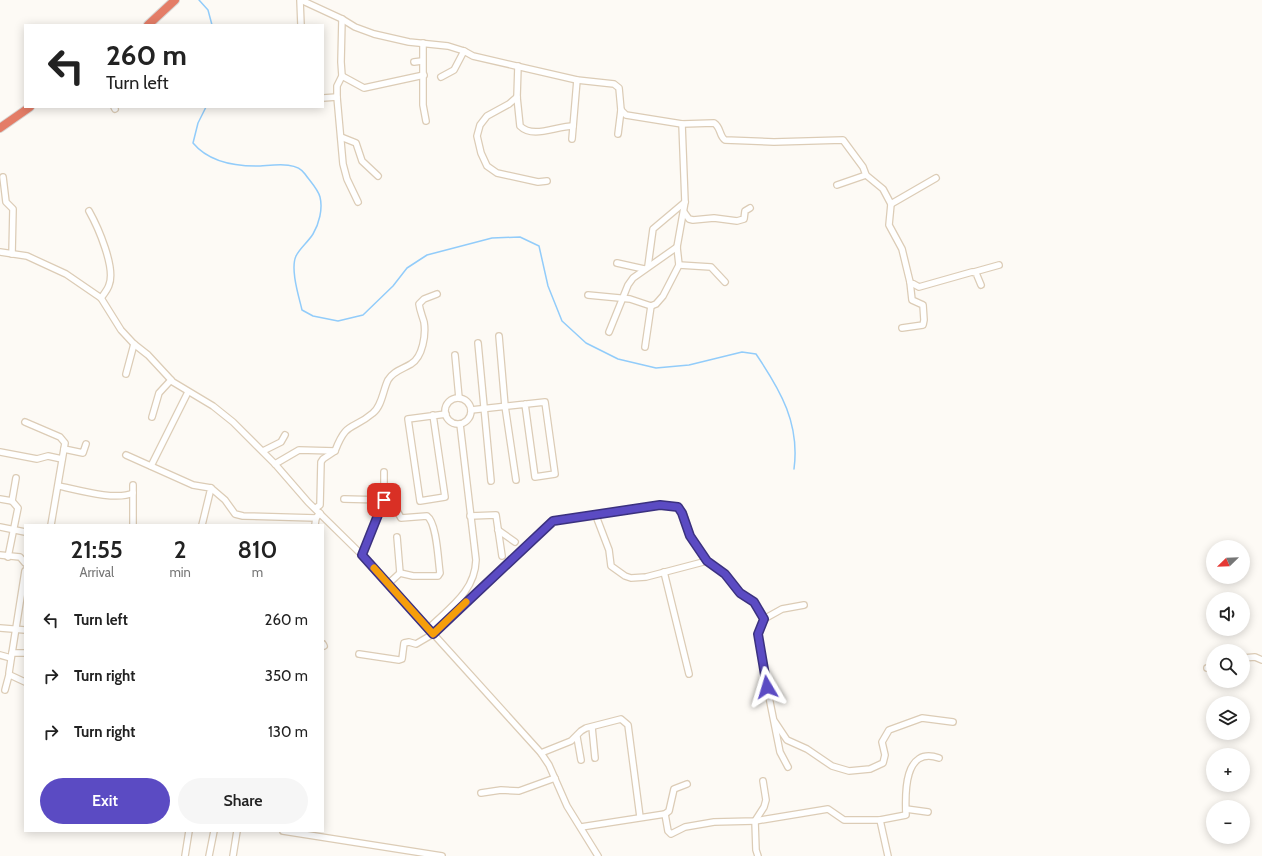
<!DOCTYPE html>
<meta charset="utf-8">
<style>
body{margin:0;font-family:Cabin,sans-serif;background:#f6f6f6;color:#222;height:100vh;display:flex;flex-direction:column;font-size:15px;white-space:nowrap}
*{box-sizing:border-box;margin:0}
p{font-size:13px;color:#767676}
.icon{flex:none;width:22px;height:22px;fill:none;stroke:currentColor;stroke-width:2;stroke-linecap:round;stroke-linejoin:round}
.map{position:relative;flex:1;overflow:hidden}
.side{position:absolute;left:24px;top:524px;width:300px;height:308px;display:flex;flex-direction:column;background:#fff;border-radius:0px;box-shadow:0 2px 10px #0003}
.side>*{flex:none}
.guide{position:absolute;left:24px;top:24px;width:300px;height:84px;border-radius:0px;box-shadow:0 2px 10px #0003;background:#fff;color:#222;overflow:hidden}
.needle{width:26px;rotate:247deg}
.buttons{position:absolute;left:1206px;top:540px;display:grid;gap:8px}
.buttons a{display:grid;place-items:center;width:44px;height:44px;border-radius:50%;background:#fff;box-shadow:0 2px 10px #0003;font-size:20px}
.pin{position:absolute;display:grid;place-items:center;width:34px;height:34px;color:#fff;margin:-17px;border-radius:8px;box-shadow:0 2px 6px #0006}
.me{position:absolute;width:44px;margin:-22px;rotate:353deg;stroke-linejoin:round;filter:drop-shadow(0 0 3px #0008)}
.turn{display:flex;align-items:center;gap:14px;height:84px;padding:0 16px;font-size:18px}
.turn .icon{width:52px;height:52px;stroke-width:2.5}
.turn b{display:block;font-size:28px;line-height:34px}
.eta{display:flex;justify-content:space-evenly;align-items:center;height:68px;text-align:center}
.eta b{font-size:24px;font-weight:600;line-height:28px}
.action{display:flex;gap:8px;margin-top:auto;padding:8px 16px}
.action a{flex:1;height:46px;border-radius:24px;background:#5b4bc3;color:#fff;font-size:16px;font-weight:600;line-height:46px;text-align:center}
.action a+a{background:#f6f6f6;color:#222}
ul{padding:0;list-style:none}
li{display:flex;align-items:center;gap:12px;height:56px;padding:0 16px}
li div{flex:1}
li b{display:block;font-size:15px}
li em{font-style:normal}
.map>svg:first-child{display:block}
.lines{fill:none;stroke-linecap:round;stroke-linejoin:round}
.stream{stroke:#92ccfa;stroke-width:1.5}
.minor-casing{stroke:#dcccb6;stroke-width:8}
.highway-casing{stroke:#d7d6d4;stroke-width:10}
.minor{stroke:#fff;stroke-width:5.5}
.highway{stroke:#e47d67;stroke-width:8}
.route-casing{stroke:#3b317f;stroke-width:10}
.route{stroke:#5b4bc3;stroke-width:7}
.slow{stroke:#f59e0b;stroke-width:7}
</style>
<div class="map">
<svg width="1262" height="856" viewBox="0 0 1262 856">
<rect width="100%" height="100%" fill="#fdfaf5"/>
<g class="lines">
<g class="stream">
<path d="M 199,0 L 208,10 L 212,25"/>
<path d="M 206,107 L 198,123 L 193,143 C 208,161 234,166 256,166 C 270,166 296,160 305,174 C 309,180 318,189 320,197 C 323,209 319,224 313,234 C 308,242 300,248 296,256 C 290,269 299,297 302,310 L 313,316 L 338,321 L 363,315 L 393,286 L 407,268 L 427,255 L 492,238 L 520,237 L 539,246 L 548,286 L 562,321 L 586,343 L 618,359 L 656,368 L 689,365 L 742,352 L 756,354 C 781,391 800,424 794,469"/>
</g>
<g class="minor-casing">
<g id="minor">
<path d="M 300,0 L 301,25"/>
<path d="M 301,0 L 342,19 L 355,27 L 374,34 L 409,42 L 448,46 L 464,51 L 473,56 L 577,80 L 614,84 L 619,88 L 621,110 L 626,115 L 682,124 L 714,123 C 721,127 719,136 725,140 L 774,142 L 843,140 L 863,167 L 866,175 L 883,189 L 891,204 L 889,225 L 902,249 L 910,282 L 919,287 L 972,272 L 976,273 L 981,285"/>
<path d="M 342,19 L 341,62 L 342,76 L 337,86 L 337,97 L 343,164 L 347,179 L 358,202"/>
<path d="M 423,43 L 423,105 L 426,121"/>
<path d="M 414,62 L 422,61"/>
<path d="M 518,66 L 517,97 L 520,126 C 533,139 556,126 573,126"/>
<path d="M 342,76 L 364,88 L 424,75"/>
<path d="M 441,77 L 454,70 L 464,51"/>
<path d="M 517,97 L 509,104 L 487,116 L 480,125 L 477,136 L 481,153 L 487,166 L 497,173 L 538,182 L 547,181"/>
<path d="M 323,98 L 337,97"/>
<path d="M 114,107 L 115,109"/>
<path d="M 618,134 L 621,110"/>
<path d="M 341,137 L 356,143 L 362,161 L 378,176"/>
<path d="M 572,139 L 577,80"/>
<path d="M 3,177 L 6,202 L 13,209 L 12,254"/>
<path d="M 837,185 L 866,175"/>
<path d="M 891,204 L 936,178"/>
<path d="M 89,211 C 98,227 116,268 109,285 C 108,289 104,294 101,298"/>
<path d="M 684,212 L 689,219 L 693,220 L 714,218 L 737,221 L 744,219 L 745,211 L 750,208"/>
<path d="M 0,252 L 27,256 L 66,274 L 101,298 L 121,330 L 134,344 L 148,355 L 173,382 L 213,406 L 233,422 L 275,464 L 308,502 L 362,555 L 541,753 L 549,765 L 567,806 L 598,856"/>
<path d="M 617,263 L 644,269"/>
<path d="M 679,265 L 711,267 L 725,282"/>
<path d="M 648,266 L 653,229 L 685,202"/>
<path d="M 974,272 L 999,265"/>
<path d="M 588,295 L 630,299 L 651,306 L 656,304 L 663,296 L 679,265 L 677,247 L 685,202 L 682,124"/>
<path d="M 902,328 L 923,325 L 924,320 L 923,305 L 912,300 L 910,282"/>
<path d="M 609,332 L 628,285 L 633,278 L 677,247"/>
<path d="M 499,336 L 505,406 L 516,480"/>
<path d="M 478,343 L 491,481"/>
<path d="M 645,347 L 651,306"/>
<path d="M 455,355 L 459,398"/>
<path d="M 126,374 L 134,344"/>
<circle cx="458" cy="411" r="13"/>
<path d="M 471,410 L 545,402 L 555,474 L 535,477 L 525,404"/>
<path d="M 433,415 L 445,497 L 420,501 L 408,419 L 446,414"/>
<path d="M 152,417 L 159,393 L 171,380"/>
<path d="M 25,422 L 60,437 L 65,443 L 51,525"/>
<path d="M 64,449 L 83,453 L 86,444"/>
<path d="M 263,451 L 281,442 L 285,435"/>
<path d="M 0,452 L 37,459 L 48,456 L 62,459"/>
<path d="M 126,455 L 193,485 L 211,488 L 202,525"/>
<path d="M 275,464 L 299,450 L 335,451"/>
<path d="M 151,466 L 188,392"/>
<path d="M 59,486 C 78,490 116,501 133,493 L 133,485"/>
<path d="M 211,488 L 225,500 L 235,514 L 243,516 L 316,518 L 320,513"/>
<path d="M 0,499 L 12,501"/>
<path d="M 344,499 L 384,500 L 393,503 L 401,518 L 427,516 C 437,523 438,560 440,573 L 438,576 L 413,576 L 400,573 L 388,584"/>
<path d="M 316,508 L 320,505 L 321,462 L 323,459 L 335,451 C 347,420 352,431 373,413 C 382,406 383,390 388,380 C 393,371 403,369 411,364 C 423,357 426,334 424,322 C 422,315 420,311 419,304 L 424,299 L 437,294"/>
<path d="M 470,516 L 496,515 L 502,556"/>
<path d="M 596,516 L 609,550 L 611,566 L 625,576 L 631,578 L 646,577 L 707,561"/>
<path d="M 133,525 L 133,493"/>
<path d="M 315,525 L 316,518"/>
<path d="M 0,527 L 25,532"/>
<path d="M 498,530 L 515,542"/>
<path d="M 397,537 L 400,573"/>
<path d="M 0,555 L 20,557 L 25,563"/>
<path d="M 362,555 L 384,500 L 384,472"/>
<path d="M 8,557 L 18,508 L 12,501 L 16,478"/>
<path d="M 664,572 L 689,674"/>
<path d="M 764,619 L 782,609 L 804,605"/>
<path d="M 0,628 L 25,630"/>
<path d="M 428,629 C 449,608 475,592 476,560 L 460,424"/>
<path d="M 323,644 L 324,646"/>
<path d="M 12,653 L 25,571"/>
<path d="M 25,653 L 12,653 L 9,673 L 10,675 L 25,682"/>
<path d="M 359,654 L 399,660 L 402,659 L 404,643 L 409,642 L 416,644 L 433,634 L 553,521 L 660,505 L 678,507 L 683,513 L 690,535 L 707,561 L 725,574 L 740,593 L 754,602 L 764,619 L 758,634 L 767,687 L 780,752 L 788,767"/>
<path d="M 0,655 L 11,658"/>
<path d="M 1243,658 L 1255,657 L 1262,660"/>
<path d="M 1207,668 L 1213,668"/>
<path d="M 5,690 L 9,675"/>
<path d="M 775,722 L 787,740 L 807,749 L 832,766 L 849,771 L 870,769 L 883,763 L 885,755 L 882,742 L 889,730 L 922,718 L 953,722"/>
<path d="M 592,727 L 595,758"/>
<path d="M 577,737 L 581,760"/>
<path d="M 541,753 L 571,741 L 581,731 L 586,728 L 621,719 L 628,725 L 640,817"/>
<path d="M 481,793 L 501,790 L 519,791 L 555,778"/>
<path d="M 906,809 L 928,812"/>
<path d="M 665,814 L 668,831 L 671,834 L 685,827 L 714,822 L 755,821 L 828,809 L 844,820 L 880,820 L 906,815 C 905,793 904,746 939,758"/>
<path d="M 880,820 L 888,856"/>
<path d="M 581,827 L 665,814 L 669,811 L 674,789 L 687,784"/>
<path d="M 283,831 L 442,856"/>
<path d="M 185,856 L 189,831"/>
<path d="M 209,856 L 214,831"/>
<path d="M 233,856 L 237,831"/>
<path d="M 758,856 L 756,850 L 755,821 L 764,807 L 766,800 L 763,781"/>
</g>
</g>
<g class="highway-casing">
<g id="highway">
<path d="M 148,25 L 175,0"/>
<path d="M 0,128 L 30,107"/>
</g>
</g>
<use href="#minor" class="minor"/>
<use href="#highway" class="highway"/>
</g>
<g class="lines">
<g class="route-casing">
<path id="route" d="M 384,500 L 362,555 L 433,634 L 553,521 L 660,505 L 678,507 L 682,513 L 690,536 L 707,561 L 725,574 L 740,593 L 754,602 L 764,619 L 758,634 L 767,687"/>
</g>
<use href="#route" class="route"/>
<path class="slow" d="M 374,568 L 433,634 L 466,602"/>
</g>
</svg>
<div class="buttons">
<a><svg class="needle" viewBox="-14 -14 28 28"><path d="M0-13l5 13h-10z" fill="#e53935"/><path d="M0 13l5-13h-10z" fill="#767676"/></svg></a>
<a><svg class="icon" aria-label="sound" viewBox="0 0 24 24"><path d="M4 9h4l5-4v14l-5-4H4zM17 9q2 3 0 6"/></svg></a>
<a><svg class="icon" aria-label="search" viewBox="0 0 24 24"><circle cx="10" cy="10" r="6"/><path d="M15 15l6 6"/></svg></a>
<a><svg class="icon" aria-label="layers" viewBox="0 0 24 24"><path d="M12 4l9 5-9 5-9-5zM3 14l9 5 9-5"/></svg></a>
<a>+</a>
<a>−</a>
</div>
<div class="pin" style="left:384px;top:500px;background:#d93025"><svg class="icon" aria-label="arrive" viewBox="0 0 24 24"><path d="M6 21V4h12l-3 4 3 4H6"/></svg></div>
<svg class="me" style="left:767px;top:687px" viewBox="-20 -20 40 40"><path d="M0-17L14 15 0 8-14 15z" fill="#5b4bc3" stroke="#fff" stroke-width="4"/></svg>
<div class="guide">
<div class="turn"><svg class="icon" aria-label="left" viewBox="0 0 24 24"><path d="M17 20v-9H6M10 6l-5 5 5 5"/></svg><div><b>260 m</b>Turn left</div></div>
</div>
<section class="side">
<div class="eta">
<div><b>21:55</b><p>Arrival</p></div>
<div><b>2</b><p>min</p></div>
<div><b>810</b><p>m</p></div>
</div>
<ul>
<li><svg class="icon" aria-label="left" viewBox="0 0 24 24"><path d="M17 20v-9H6M10 6l-5 5 5 5"/></svg><div><b>Turn left</b></div><em>260 m</em></li>
<li><svg class="icon" aria-label="right" viewBox="0 0 24 24"><path d="M7 20v-9h11M14 6l5 5-5 5"/></svg><div><b>Turn right</b></div><em>350 m</em></li>
<li><svg class="icon" aria-label="right" viewBox="0 0 24 24"><path d="M7 20v-9h11M14 6l5 5-5 5"/></svg><div><b>Turn right</b></div><em>130 m</em></li>
</ul>
<div class="action"><a>Exit</a><a>Share</a></div>
</section>
</div>
